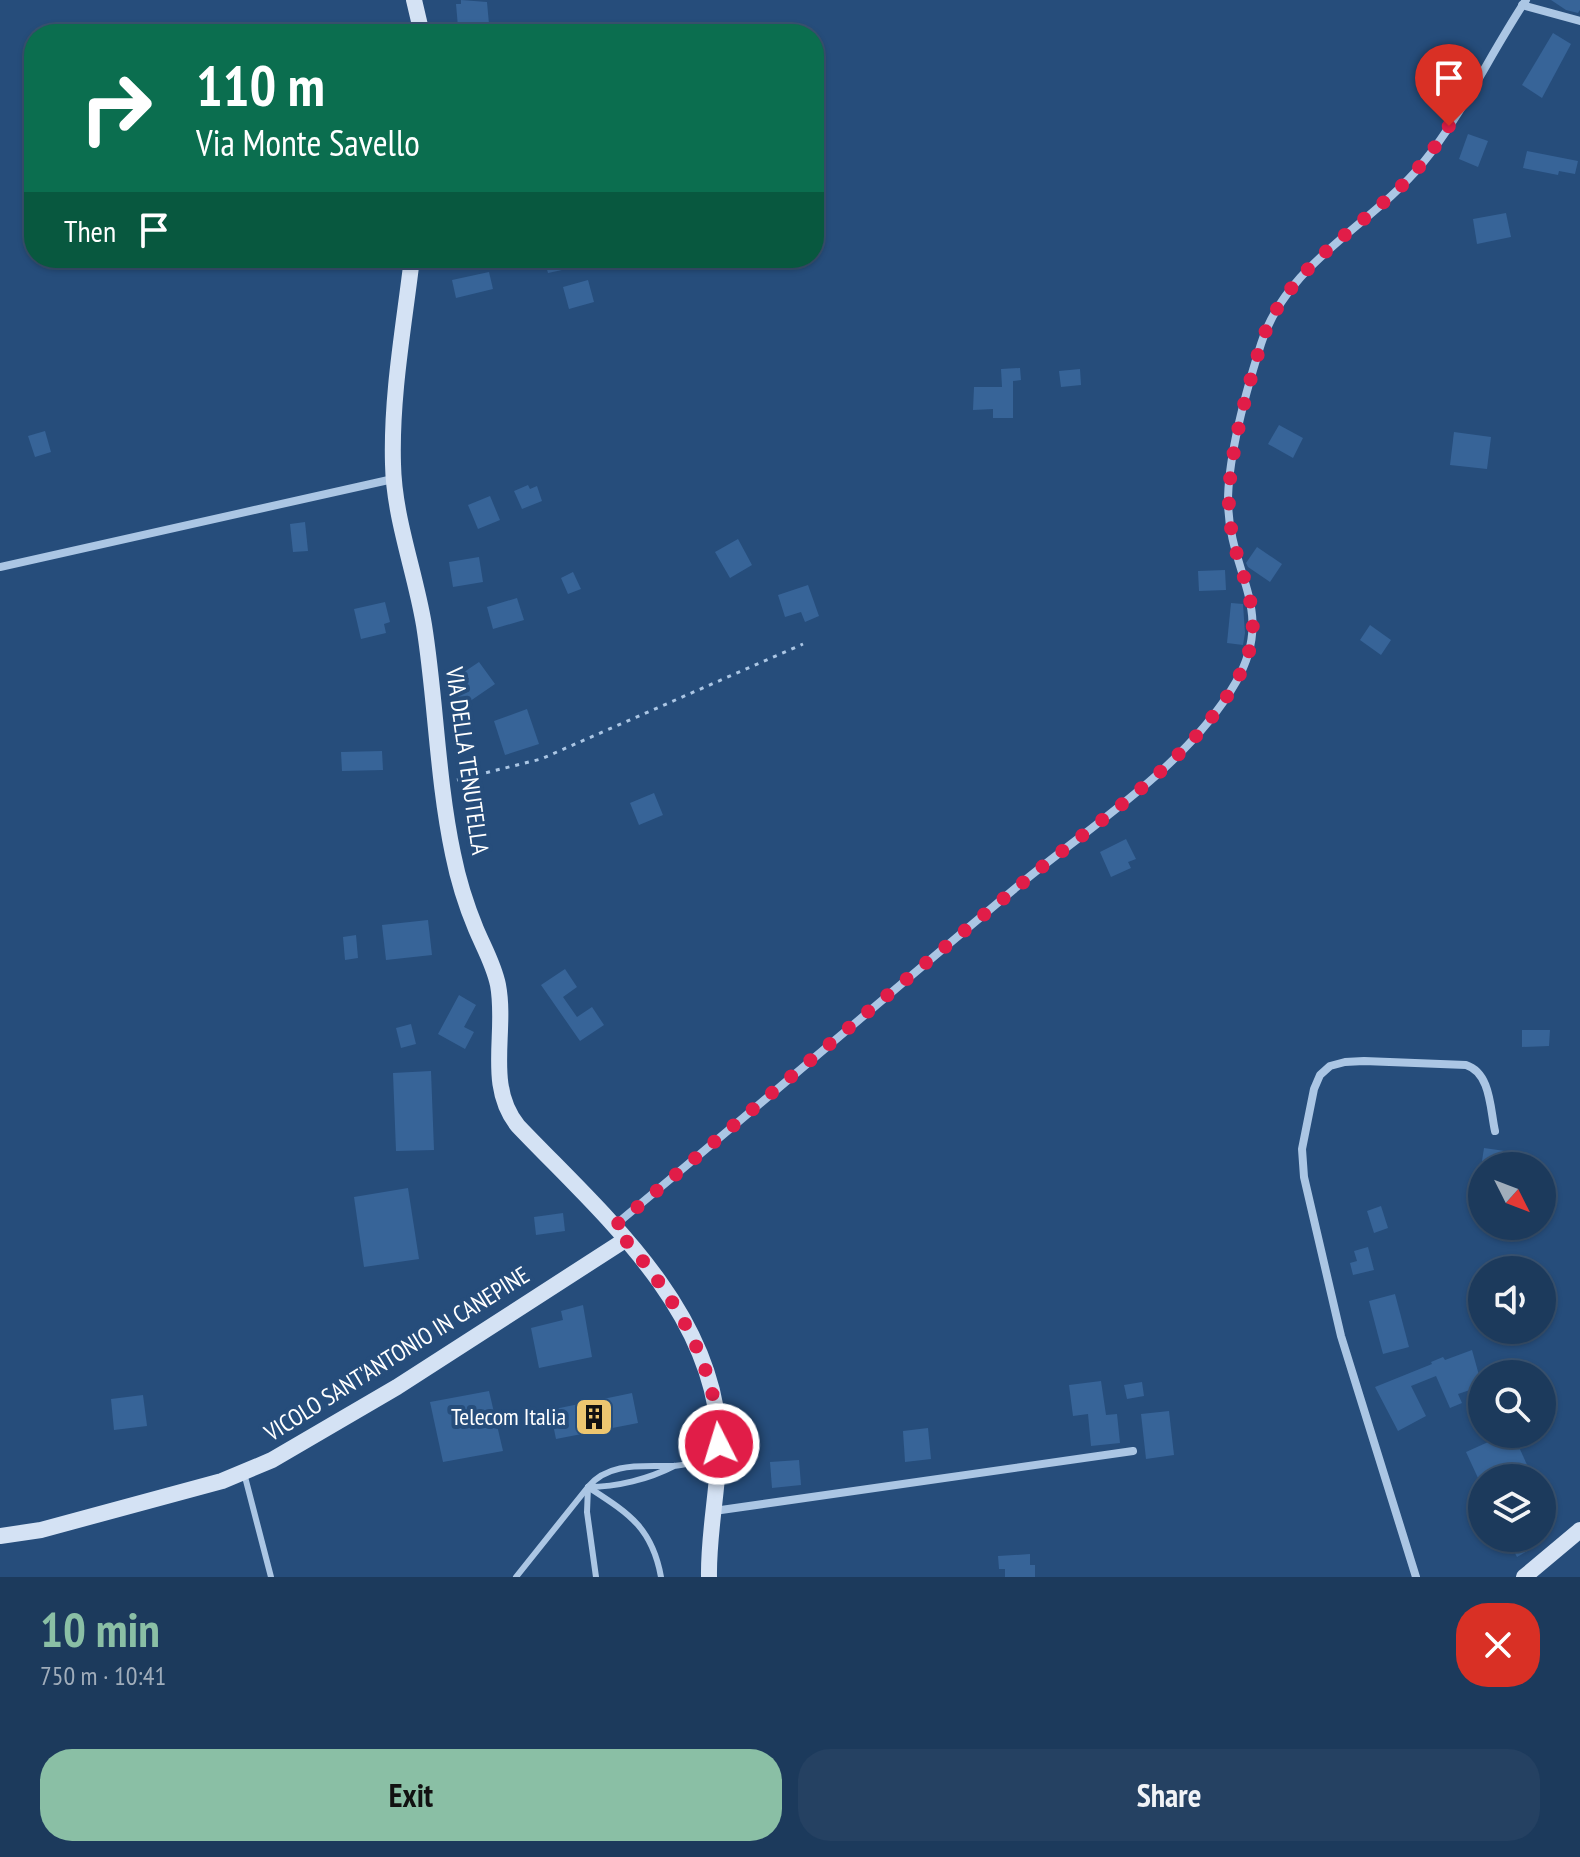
<!DOCTYPE html>
<meta charset="utf-8">
<style>
body{margin:0;font-family:"PT Sans Narrow",sans-serif;background:#254162;color:#f1f3f6;height:100vh;display:flex;flex-direction:column;font-size:30px;white-space:nowrap}
*{box-sizing:border-box;margin:0}
p{font-size:26px;color:#a0adbb}
.icon{flex:none;width:44px;height:44px;fill:none;stroke:currentColor;stroke-width:2;stroke-linecap:round;stroke-linejoin:round}
.map{position:relative;height:1577px;overflow:hidden}
.drawer{display:flex;flex-direction:column;background:#1c3a5c;flex:1}
.drawer>*{flex:none}
.top-card{position:absolute;left:24px;top:24px;width:800px;height:244px;border-radius:32px;box-shadow:0 2px 6px #0004,0 0 0 2px #3a5472;background:#0b6e4f;color:#fff;overflow:hidden}
.needle{width:52px;rotate:132deg}
.controls{position:absolute;left:1468px;top:1152px;display:grid;gap:16px}
.controls a{display:grid;place-items:center;width:88px;height:88px;border-radius:50%;background:#1c3a5c;box-shadow:0 2px 6px #0004,0 0 0 2px #3a5472;font-size:40px}
.pin{position:absolute;display:grid;place-items:center;width:68px;height:68px;color:#fff;margin:-82px -34px;border-radius:50% 50% 50% 0;rotate:-45deg;box-shadow:0 0 8px #0007}
.pin .icon{rotate:45deg}
.me{position:absolute;width:88px;margin:-44px;rotate:355deg;stroke-linejoin:round;filter:drop-shadow(0 0 6px #0008)}
.turn{display:flex;align-items:center;gap:28px;height:168px;padding:0 40px;font-size:36px}
.turn .icon{width:104px;height:104px;stroke-width:2.5}
.turn b{display:block;font-size:56px;line-height:68px}
.then{display:flex;align-items:center;height:76px;padding:0 40px;background:#0003;gap:16px;font-size:30px}
.round{display:grid;place-items:center;flex:none;width:84px;height:84px;border-radius:32px;background:#254162}
.head{display:flex;align-items:center;justify-content:space-between;height:136px;padding:0 40px}
h1{font-size:48px;font-weight:700;line-height:60px;color:#8abfa5}
.primary-button{display:flex;gap:16px;margin-top:auto;padding:16px 40px}
.primary-button a{flex:1;height:92px;border-radius:32px;background:#8abfa5;color:#111;font-size:32px;font-weight:700;line-height:92px;text-align:center}
.primary-button a+a{background:#254162;color:#f1f3f6}
.map>svg:first-child{display:block}
.building{fill:#376498}
.lines{fill:none;stroke-linecap:round;stroke-linejoin:round}
.path{stroke:#abc6e4;stroke-width:3;stroke-dasharray:4 6;stroke-linecap:butt}
.lane{stroke:#abc6e4;stroke-width:6}
.street{stroke:#abc6e4;stroke-width:8}
.secondary{stroke:#d4e2f4;stroke-width:16}
.route{stroke:#e11d48;stroke-width:14;stroke-dasharray:0 25.2}
.labels{text-anchor:middle;stroke-width:8;stroke-linejoin:round;paint-order:stroke}
.street-label{font-size:24px;fill:#fff;stroke:#264d7b}
.poi-label{font-size:24px;fill:#fff;stroke:#264d7b;text-anchor:end}
</style>
<div class="map">
<svg width="1580" height="1577" viewBox="0 0 1580 1577">
<rect width="100%" height="100%" fill="#264d7b"/>
<g class="building">
<path d="M 461,0 L 487,2 L 489,24 L 458,27 L 456,4 L 461,4 Z"/>
<path d="M 1551,0 L 1580,0 L 1580,10 L 1578,13 L 1566,10 Z"/>
<path d="M 1553,33 L 1571,44 L 1542,98 L 1522,85 Z"/>
<path d="M 1468,134 L 1488,141 L 1478,167 L 1459,159 Z"/>
<path d="M 1527,151 L 1578,161 L 1575,174 L 1559,171 L 1558,175 L 1523,168 Z"/>
<path d="M 1506,213 L 1511,237 L 1477,244 L 1473,219 Z"/>
<path d="M 544,258 L 559,258 L 562,270 L 548,273 Z"/>
<path d="M 489,272 L 493,289 L 456,298 L 452,280 Z"/>
<path d="M 588,280 L 594,302 L 569,309 L 563,287 Z"/>
<path d="M 1020,368 L 1021,380 L 1013,381 L 1013,418 L 993,418 L 993,409 L 973,410 L 974,387 L 1002,387 L 1001,369 Z"/>
<path d="M 1080,369 L 1081,385 L 1061,387 L 1059,371 Z"/>
<path d="M 1279,425 L 1303,438 L 1293,458 L 1268,444 Z"/>
<path d="M 45,431 L 51,452 L 35,457 L 28,436 Z"/>
<path d="M 1454,432 L 1491,437 L 1487,469 L 1450,465 Z"/>
<path d="M 528,485 L 530,489 L 537,486 L 542,501 L 522,509 L 514,491 Z"/>
<path d="M 490,496 L 500,520 L 478,529 L 468,505 Z"/>
<path d="M 305,522 L 308,551 L 293,552 L 290,524 Z"/>
<path d="M 738,539 L 752,565 L 730,578 L 715,552 Z"/>
<path d="M 1257,547 L 1282,564 L 1270,582 L 1248,567 L 1246,563 Z"/>
<path d="M 479,557 L 483,582 L 453,587 L 449,562 Z"/>
<path d="M 1225,570 L 1226,590 L 1199,591 L 1198,571 Z"/>
<path d="M 573,572 L 581,589 L 568,594 L 561,578 Z"/>
<path d="M 808,585 L 819,616 L 805,622 L 801,612 L 785,617 L 778,595 Z"/>
<path d="M 517,598 L 524,620 L 493,629 L 487,607 Z"/>
<path d="M 385,602 L 390,622 L 384,624 L 386,633 L 361,639 L 354,609 Z"/>
<path d="M 1231,603 L 1243,604 L 1245,633 L 1243,645 L 1227,643 Z"/>
<path d="M 1370,625 L 1391,640 L 1381,655 L 1360,640 Z"/>
<path d="M 479,662 L 495,684 L 460,708 L 450,693 L 469,679 L 464,672 Z"/>
<path d="M 527,709 L 539,744 L 505,755 L 494,721 Z"/>
<path d="M 382,751 L 383,770 L 342,771 L 341,752 Z"/>
<path d="M 654,793 L 663,815 L 639,825 L 630,803 Z"/>
<path d="M 1126,839 L 1136,859 L 1128,862 L 1131,868 L 1111,877 L 1100,852 Z"/>
<path d="M 428,920 L 432,955 L 386,960 L 382,925 Z"/>
<path d="M 356,935 L 358,958 L 345,960 L 343,937 Z"/>
<path d="M 565,969 L 577,987 L 563,997 L 577,1017 L 592,1007 L 604,1025 L 580,1041 L 541,985 Z"/>
<path d="M 459,995 L 476,1005 L 464,1027 L 474,1032 L 465,1049 L 438,1034 Z"/>
<path d="M 411,1024 L 416,1044 L 401,1048 L 396,1028 Z"/>
<path d="M 1522,1030 L 1550,1030 L 1549,1046 L 1522,1047 Z"/>
<path d="M 431,1071 L 434,1150 L 396,1151 L 393,1073 Z"/>
<path d="M 1484,1148 L 1512,1152 L 1510,1166 L 1482,1161 Z"/>
<path d="M 408,1188 L 419,1259 L 364,1267 L 354,1197 Z"/>
<path d="M 1381,1206 L 1388,1228 L 1374,1233 L 1367,1211 Z"/>
<path d="M 563,1213 L 565,1231 L 536,1235 L 534,1217 Z"/>
<path d="M 1368,1247 L 1374,1270 L 1353,1275 L 1350,1263 L 1357,1261 L 1354,1251 Z"/>
<path d="M 1395,1294 L 1409,1347 L 1383,1354 L 1369,1301 Z"/>
<path d="M 583,1305 L 592,1357 L 539,1368 L 531,1328 L 563,1320 L 561,1311 Z"/>
<path d="M 1472,1350 L 1482,1386 L 1458,1394 L 1462,1403 L 1450,1408 L 1436,1376 L 1411,1386 L 1426,1416 L 1398,1431 L 1375,1387 L 1432,1364 L 1431,1362 L 1443,1357 L 1445,1360 Z"/>
<path d="M 1101,1381 L 1106,1415 L 1117,1414 L 1120,1443 L 1091,1446 L 1088,1414 L 1073,1416 L 1069,1385 Z"/>
<path d="M 1142,1382 L 1144,1396 L 1127,1399 L 1124,1385 Z"/>
<path d="M 489,1391 L 503,1451 L 443,1462 L 430,1402 Z"/>
<path d="M 632,1393 L 638,1423 L 556,1439 L 550,1410 Z"/>
<path d="M 143,1395 L 147,1426 L 114,1430 L 111,1399 Z"/>
<path d="M 1169,1411 L 1174,1455 L 1146,1459 L 1141,1414 Z"/>
<path d="M 928,1428 L 931,1459 L 905,1462 L 903,1431 Z"/>
<path d="M 1506,1434 L 1513,1434 L 1533,1478 L 1478,1478 L 1466,1452 Z"/>
<path d="M 799,1460 L 801,1485 L 772,1488 L 770,1462 Z"/>
<path d="M 1507,1538 L 1532,1538 L 1536,1546 L 1517,1557 Z"/>
<path d="M 1030,1554 L 1030,1565 L 1035,1565 L 1035,1577 L 1005,1577 L 1005,1569 L 999,1569 L 998,1556 Z"/>
</g>
<g class="lines">
<path class="path" d="M 457,780 L 541,759 L 803,644"/>
<g class="lane">
<path d="M 674,1466 C 649,1479 617,1487 588,1487 C 609,1461 645,1467 674,1466 C 685,1465 696,1462 706,1459"/>
<path d="M 244,1473 L 271,1577"/>
<path d="M 588,1487 C 628,1513 652,1527 661,1577"/>
<path d="M 588,1487 L 587,1512 L 596,1577"/>
<path d="M 516,1577 L 588,1487"/>
</g>
<g class="street">
<path d="M 1522,5 L 1580,21"/>
<path d="M 0,567 L 393,479"/>
<path d="M 614,1226 C 752,1112 887,995 1024,881 C 1096,822 1189,764 1236,682 C 1277,610 1229,574 1228,502 C 1228,456 1247,388 1261,344 C 1287,262 1370,227 1422,164 C 1463,114 1490,54 1526,0"/>
<path d="M 714,1511 L 1133,1451"/>
<path d="M 1416,1577 L 1341,1336 L 1304,1177 L 1302,1149 L 1314,1089 L 1320,1075 L 1330,1066 L 1345,1062 L 1364,1061 L 1466,1065 C 1491,1073 1490,1109 1495,1131"/>
</g>
<g class="secondary">
<path d="M 414,0 L 422,34"/>
<path d="M 412,258 C 404,326 391,395 393,464 C 394,518 415,571 424,625 C 436,700 437,778 453,854 C 458,879 466,905 476,929 C 484,948 494,965 498,985 C 507,1033 485,1085 518,1126 C 598,1210 706,1301 718,1425 C 722,1475 708,1526 709,1577"/>
<path d="M 0,1536 L 41,1530 L 222,1481 L 272,1460 L 397,1387 L 625,1240"/>
<path d="M 1524,1577 L 1580,1530"/>
</g>
</g>
<g class="lines">
<path class="route" d="M 719,1444 C 717,1359 669,1288 614,1227 C 751,1111 887,994 1026,880 C 1098,820 1193,761 1238,678 C 1275,610 1231,574 1229,507 C 1227,462 1248,385 1262,341 C 1284,276 1344,238 1393,194 C 1415,174 1433,151 1449,126"/>
</g>
<defs>
<g id="building-square" transform="scale(2)"><rect x="-9" y="-9" width="18" height="18" rx="4" fill="#edc670" stroke="#264d7b"/><path d="M-4-6H4V6H1V3H-1V6H-4ZM-2.5-4.3h1.7v1.8h-1.7ZM.8-4.3h1.7v1.8H.8ZM-2.5-1h1.7V.8h-1.7ZM.8-1h1.7V.8H.8Z" fill="#111"/></g>
</defs>
<g fill-rule="evenodd">
<use href="#building-square" x="594" y="1417"/>
</g>
<g class="labels">
<g class="street-label">
<text transform="translate(467 761) rotate(82)" y="8">VIA DELLA TENUTELLA</text>
<text transform="translate(397 1354) rotate(-32)" y="8">VICOLO SANT'ANTONIO IN CANEPINE</text>
</g>
<g class="poi-label">
<text x="566" y="1425">Telecom Italia</text>
</g>
</g>
</svg>
<div class="controls">
<a><svg class="needle" viewBox="-14 -14 28 28"><path d="M0-13l5 13h-10z" fill="#e53935"/><path d="M0 13l5-13h-10z" fill="#a0adbb"/></svg></a>
<a><svg class="icon" aria-label="sound" viewBox="0 0 24 24"><path d="M4 9h4l5-4v14l-5-4H4zM17 9q2 3 0 6"/></svg></a>
<a><svg class="icon" aria-label="search" viewBox="0 0 24 24"><circle cx="10" cy="10" r="6"/><path d="M15 15l6 6"/></svg></a>
<a><svg class="icon" aria-label="layers" viewBox="0 0 24 24"><path d="M12 4l9 5-9 5-9-5zM3 14l9 5 9-5"/></svg></a>
</div>
<div class="pin" style="left:1449px;top:126px;background:#d93025"><svg class="icon" aria-label="arrive" viewBox="0 0 24 24"><path d="M6 21V4h12l-3 4 3 4H6"/></svg></div>
<svg class="me" style="left:719px;top:1444px" viewBox="-20 -20 40 40"><circle r="17" fill="#e11d48" stroke="#fff" stroke-width="3"/><path d="M0-11L8 9 0 5-8 9z" fill="#fff"/></svg>
<div class="top-card">
<div class="turn"><svg class="icon" aria-label="right" viewBox="0 0 24 24"><path d="M7 20v-9h11M14 6l5 5-5 5"/></svg><div><b>110 m</b>Via Monte Savello</div></div>
<div class="then">Then<svg class="icon" aria-label="arrive" viewBox="0 0 24 24"><path d="M6 21V4h12l-3 4 3 4H6"/></svg></div>
</div>
</div>
<section class="drawer">
<div class="head"><div><h1>10 min</h1><p>750 m · 10:41</p></div><a class="round" style="background:#d93025;color:#fff"><svg class="icon" aria-label="close" viewBox="0 0 24 24"><path d="M6 6l12 12M18 6L6 18"/></svg></a></div>
<div class="primary-button"><a>Exit</a><a>Share</a></div>
</section>
